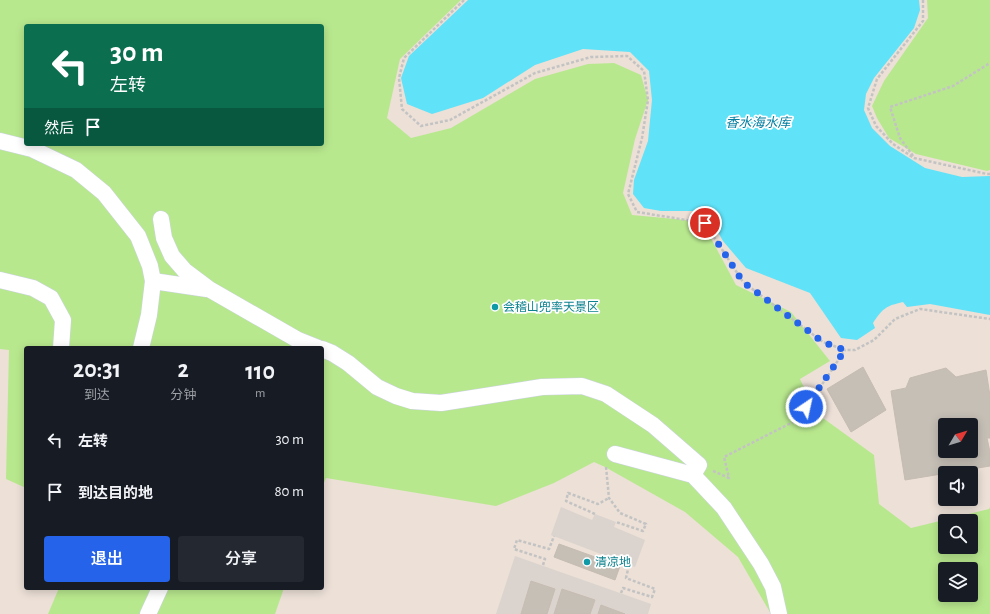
<!DOCTYPE html>
<html lang="zh">
<meta charset="utf-8">
<style>
body{margin:0;font-family:"Alegreya Sans","Noto Sans SC",sans-serif;background:#242831;color:#f1f3f6;height:100vh;display:flex;flex-direction:column;font-size:15px;white-space:nowrap}
*{box-sizing:border-box;margin:0}
p{font-size:13px;color:#9ea1a6}
.icon{flex:none;width:22px;height:22px;fill:none;stroke:currentColor;stroke-width:2;stroke-linecap:round;stroke-linejoin:round}
.map{position:relative;flex:1;overflow:hidden}
.drawer{position:absolute;left:24px;top:346px;width:300px;height:244px;display:flex;flex-direction:column;background:#171b24;border-radius:4px;box-shadow:0 2px 10px #0003}
.drawer>*{flex:none}
.guide{position:absolute;left:24px;top:24px;width:300px;height:122px;border-radius:4px;box-shadow:0 2px 10px #0003;background:#0b6e4f;color:#fff;overflow:hidden}
.needle{width:26px;rotate:52deg}
.fabs{position:absolute;left:938px;top:418px;display:grid;gap:8px}
.fabs a{display:grid;place-items:center;width:40px;height:40px;border-radius:4px;background:#171b24;box-shadow:0 2px 10px #0003;font-size:20px}
.pin{position:absolute;display:grid;place-items:center;width:34px;height:34px;color:#fff;margin:-17px;border:2px solid #fff;border-radius:50%;box-shadow:0 1px 4px #0007}
.me{position:absolute;width:44px;margin:-22px;rotate:34deg;stroke-linejoin:round;filter:drop-shadow(0 0 3px #0008)}
.turn{display:flex;align-items:center;gap:14px;height:84px;padding:0 20px;font-size:18px}
.turn .icon{width:52px;height:52px;stroke-width:2.5}
.turn b{display:block;font-size:28px;line-height:34px}
.then{display:flex;align-items:center;height:38px;padding:0 20px;background:#0003;gap:8px;font-size:15px}
.eta{display:flex;justify-content:space-evenly;align-items:center;height:68px;text-align:center}
.eta b{font-size:24px;font-weight:600;line-height:28px}
.primary-button{display:flex;gap:8px;margin-top:auto;padding:8px 20px}
.primary-button a{flex:1;height:46px;border-radius:4px;background:#2563eb;color:#fff;font-size:16px;font-weight:600;line-height:46px;text-align:center}
.primary-button a+a{background:#242831;color:#f1f3f6}
ul{padding:0;list-style:none}
li{display:flex;align-items:center;gap:12px;height:52px;padding:0 20px}
li div{flex:1}
li b{display:block;font-size:15px}
li em{font-style:normal}
.map>svg:first-child{display:block}
.green{fill:#b8e88e;fill-rule:evenodd}
.plaza{fill:#dbd4ce}
.water{fill:#60e2f8}
.building{fill:#c5bfb6;stroke:#c7bcb1;fill-rule:evenodd}
.lines{fill:none;stroke-linecap:round;stroke-linejoin:round}
.minor-casing{stroke:#ccd3e2;stroke-width:17}
.path{stroke:#c3c3c3;stroke-width:2.5;stroke-dasharray:3 2;stroke-linecap:butt}
.minor{stroke:#fff;stroke-width:16}
.route{stroke:#2563eb;stroke-width:7;stroke-dasharray:0 12.6}
.culture-dot{fill:#0f9aa8;stroke:#fff;stroke-width:1.5}
.labels{text-anchor:middle;stroke-width:3.5;stroke-linejoin:round;paint-order:stroke}
.culture-label{font-size:12px;fill:#0d838f;stroke:#fff;text-anchor:start}
.water-label{font-size:13px;font-style:italic;fill:#037da0;stroke:#fff}
</style>
<div class="map">
<svg width="990" height="614" viewBox="0 0 990 614">
<rect width="100%" height="100%" fill="#ece0d7"/>
<g class="green">
<path d="M 0,0 L 461,0 L 400,59 L 387,118 L 411,138 L 451,128 L 535,79 L 588,64 L 614,63 L 641,75 L 648,100 L 635,139 L 623,193 L 632,215 L 686,220 L 706,229 L 736,285 L 791,312 L 830,361 L 800,379 L 816,413 L 874,455 L 879,504 L 911,528 L 989,509 L 990,507 L 990,614 L 771,614 L 738,557 L 685,512 L 605,467 L 594,462 L 554,483 L 496,506 L 326,478 L 322,487 L 322,348 L 26,348 L 26,488 L 6,479 L 9,350 L 0,349 ZM 26,26 L 322,26 L 322,144 L 26,144 ZM 945,521 L 971,521 L 971,547 L 945,547 ZM 945,569 L 971,569 L 971,595 L 945,595 Z"/>
<path d="M 927,0 L 990,0 L 990,170 L 987,171 L 916,154 L 889,138 L 877,118 L 872,106 L 884,81 L 928,18 Z"/>
<path d="M 59,588 L 284,588 L 275,614 L 48,614 Z"/>
</g>
<g class="plaza">
<path d="M 561,507 L 592,520 L 595,514 L 616,522 L 614,527 L 645,540 L 635,567 L 551,535 Z"/>
<path d="M 515,556 L 651,604 L 648,614 L 625,614 L 601,605 L 598,614 L 590,614 L 595,600 L 563,589 L 554,614 L 547,614 L 555,589 L 532,581 L 521,614 L 496,614 Z"/>
</g>
<path class="water" d="M 468,0 L 919,0 L 920,10 L 914,28 L 874,78 L 866,94 L 864,110 L 872,128 L 890,146 L 925,168 L 962,177 L 990,176 L 990,315 L 930,304 L 907,307 L 903,302 C 886,306 883,308 873,323 L 875,328 L 857,340 L 841,338 L 810,293 L 746,268 L 723,241 L 710,218 L 693,211 L 661,211 L 644,208 L 633,194 L 634,180 L 648,141 L 652,100 L 649,71 L 630,52 L 583,49 L 535,65 L 483,98 L 432,114 L 407,104 L 401,78 L 409,56 Z"/>
<g class="building">
<path d="M 863,367 L 886,410 L 851,432 L 827,389 Z"/>
<path d="M 946,368 L 956,377 L 986,370 L 990,396 L 990,438 L 987,438 L 990,452 L 990,466 L 905,480 L 891,391 L 906,388 L 910,378 ZM 945,425 L 971,425 L 971,451 L 945,451 Z"/>
<path d="M 559,544 L 620,566 L 615,580 L 554,557 Z"/>
<path d="M 531,581 L 555,589 L 547,614 L 521,614 Z"/>
<path d="M 562,589 L 595,600 L 590,614 L 554,614 Z"/>
<path d="M 601,605 L 625,614 L 598,614 Z"/>
</g>
<g class="lines">
<g class="minor-casing">
<g id="minor">
<path d="M 0,141 L 32,149 L 76,170 L 104,193 L 138,236 L 150,266 L 153,281 L 149,315 L 141,348"/>
<path d="M 161,219 L 164,238 L 172,256 L 185,271 L 209,289 L 298,340 L 318,348"/>
<path d="M 0,280 L 33,288 L 51,298 L 63,320 L 61,348"/>
<path d="M 153,281 L 207,289"/>
<path d="M 322,349 L 332,353 L 348,363 L 377,387 L 396,396 L 412,401 L 441,403 L 542,387 L 582,386 L 606,394 L 653,425 L 699,465 L 693,475"/>
<path d="M 615,454 L 693,475 L 724,508 L 761,564 L 773,587 L 779,614"/>
<path d="M 148,614 L 160,588"/>
</g>
</g>
<g class="path">
<path d="M 464,0 L 404,58 L 399,78 L 402,109 L 421,126 L 450,120 L 535,73 L 591,57 L 627,56 L 644,71 L 648,100 L 642,138 L 628,194 L 637,212 L 705,223 L 743,282 L 823,342 L 845,350 L 855,350 L 874,340 L 895,319 L 920,309 L 990,319"/>
<path d="M 923,0 L 923,21 L 877,79 L 868,108 L 876,126 L 893,144 L 914,158 L 987,174 L 990,174"/>
<path d="M 913,156 L 900,138 L 890,107 L 953,86 L 990,63"/>
<path d="M 606,467 L 609,498 L 620,513 L 646,524 L 643,531 L 616,522"/>
<path d="M 713,471 L 729,478 L 724,457 L 799,419 L 845,350"/>
<path d="M 595,514 L 566,501 L 568,493 L 598,504 L 609,498"/>
<path d="M 543,565 L 545,559 L 514,549 L 517,540 L 549,549 L 554,536"/>
<path d="M 621,593 L 623,588 L 652,597 L 655,589 L 626,578 L 629,565"/>
</g>
<use href="#minor" class="minor"/>
</g>
<g class="lines">
<path class="route" d="M 705,223 L 743,282 L 823,342 L 845,350 L 806,407"/>
</g>
<g class="culture-dot">
<circle cx="495" cy="307" r="4"/>
<circle cx="587" cy="562" r="4"/>
</g>
<g class="labels">
<g class="culture-label">
<text x="503" y="311">会稽山兜率天景区</text>
<text x="595" y="566">清凉地</text>
</g>
<g class="water-label">
<text x="758" y="127">香水海水库</text>
</g>
</g>
</svg>
<div class="fabs">
<a><svg class="needle" viewBox="-14 -14 28 28"><path d="M0-13l5 13h-10z" fill="#e53935"/><path d="M0 13l5-13h-10z" fill="#9ea1a6"/></svg></a>
<a><svg class="icon" aria-label="sound" viewBox="0 0 24 24"><path d="M4 9h4l5-4v14l-5-4H4zM17 9q2 3 0 6"/></svg></a>
<a><svg class="icon" aria-label="search" viewBox="0 0 24 24"><circle cx="10" cy="10" r="6"/><path d="M15 15l6 6"/></svg></a>
<a><svg class="icon" aria-label="layers" viewBox="0 0 24 24"><path d="M12 4l9 5-9 5-9-5zM3 14l9 5 9-5"/></svg></a>
</div>
<div class="pin" style="left:705px;top:223px;background:#d93025"><svg class="icon" aria-label="arrive" viewBox="0 0 24 24"><path d="M6 21V4h12l-3 4 3 4H6"/></svg></div>
<svg class="me" style="left:806px;top:407px" viewBox="-20 -20 40 40"><circle r="17" fill="#2563eb" stroke="#fff" stroke-width="3"/><path d="M0-11L8 9 0 5-8 9z" fill="#fff"/></svg>
<div class="guide">
<div class="turn"><svg class="icon" aria-label="left" viewBox="0 0 24 24"><path d="M17 20v-9H6M10 6l-5 5 5 5"/></svg><div><b>30 m</b>左转</div></div>
<div class="then">然后<svg class="icon" aria-label="arrive" viewBox="0 0 24 24"><path d="M6 21V4h12l-3 4 3 4H6"/></svg></div>
</div>
<section class="drawer">
<div class="eta">
<div><b>20:31</b><p>到达</p></div>
<div><b>2</b><p>分钟</p></div>
<div><b>110</b><p>m</p></div>
</div>
<ul>
<li><svg class="icon" aria-label="left" viewBox="0 0 24 24"><path d="M17 20v-9H6M10 6l-5 5 5 5"/></svg><div><b>左转</b></div><em>30 m</em></li>
<li><svg class="icon" aria-label="arrive" viewBox="0 0 24 24"><path d="M6 21V4h12l-3 4 3 4H6"/></svg><div><b>到达目的地</b></div><em>80 m</em></li>
</ul>
<div class="primary-button"><a>退出</a><a>分享</a></div>
</section>
</div>
